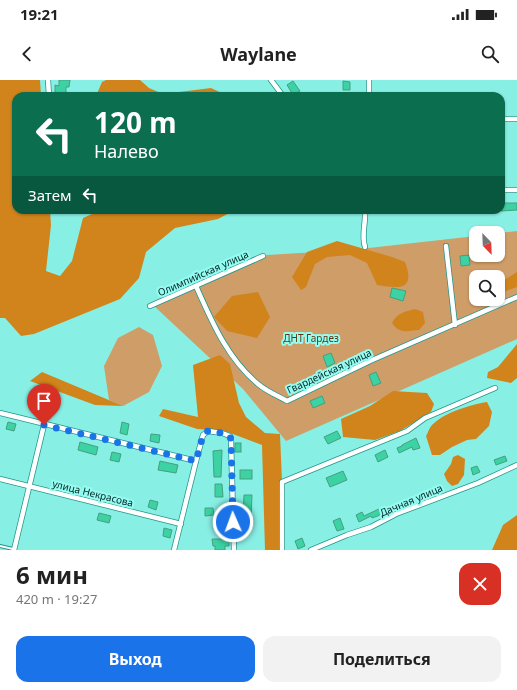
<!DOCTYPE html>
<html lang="ru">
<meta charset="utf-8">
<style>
body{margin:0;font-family:"Noto Sans",sans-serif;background:#f2f2f2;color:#222;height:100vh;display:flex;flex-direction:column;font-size:15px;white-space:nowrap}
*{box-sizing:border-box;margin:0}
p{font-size:13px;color:#767676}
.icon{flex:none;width:22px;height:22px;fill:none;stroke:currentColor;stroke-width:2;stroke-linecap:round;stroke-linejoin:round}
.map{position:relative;height:470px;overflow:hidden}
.drawer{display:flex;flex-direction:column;background:#fff;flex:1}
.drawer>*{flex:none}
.top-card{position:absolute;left:12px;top:12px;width:493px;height:122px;border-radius:12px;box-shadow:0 1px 3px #0004;background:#0b6e4f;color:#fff;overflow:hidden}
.needle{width:26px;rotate:157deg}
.tools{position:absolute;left:469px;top:146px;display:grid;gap:8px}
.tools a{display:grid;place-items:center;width:36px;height:36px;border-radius:8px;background:#fff;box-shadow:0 1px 3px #0004;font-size:20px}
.pin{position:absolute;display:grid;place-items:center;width:34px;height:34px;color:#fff;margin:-41px -17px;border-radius:50% 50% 50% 0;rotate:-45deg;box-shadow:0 0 4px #0007}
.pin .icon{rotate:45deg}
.me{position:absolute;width:44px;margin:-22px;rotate:358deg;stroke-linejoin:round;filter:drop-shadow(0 0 3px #0008)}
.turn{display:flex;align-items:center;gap:14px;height:84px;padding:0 16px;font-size:18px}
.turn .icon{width:52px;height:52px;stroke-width:2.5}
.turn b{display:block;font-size:28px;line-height:34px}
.then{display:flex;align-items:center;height:38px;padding:0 16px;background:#0003;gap:8px;font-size:15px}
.round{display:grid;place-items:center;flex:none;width:42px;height:42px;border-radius:12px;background:#f2f2f2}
.summary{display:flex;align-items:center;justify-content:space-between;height:68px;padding:0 16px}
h1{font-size:24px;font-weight:700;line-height:30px}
.action{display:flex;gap:8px;margin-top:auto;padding:8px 16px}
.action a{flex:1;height:46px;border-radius:12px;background:#1a73e8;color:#fff;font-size:16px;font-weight:700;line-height:46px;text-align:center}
.action a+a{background:#f2f2f2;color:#222}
.status{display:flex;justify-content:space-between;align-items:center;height:28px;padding:0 20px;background:#fff;direction:ltr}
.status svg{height:11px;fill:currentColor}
header{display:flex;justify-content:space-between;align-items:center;height:52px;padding:0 16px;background:#fff;font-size:18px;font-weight:700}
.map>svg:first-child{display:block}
.green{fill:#cf9d67;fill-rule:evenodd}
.forest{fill:#d1841c}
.building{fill:#3cd2a3;stroke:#469f80}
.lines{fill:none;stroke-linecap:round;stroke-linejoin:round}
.lane-casing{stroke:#22958c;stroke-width:4}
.street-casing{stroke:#22958c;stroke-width:6}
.lane{stroke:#fff;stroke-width:2}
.street{stroke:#fff;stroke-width:4.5}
.route{stroke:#1a73e8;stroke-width:7;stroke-dasharray:0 12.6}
.labels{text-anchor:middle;stroke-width:4;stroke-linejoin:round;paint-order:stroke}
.street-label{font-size:10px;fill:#052825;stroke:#95fcf2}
.park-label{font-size:10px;fill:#593913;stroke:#95fcf2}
</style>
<div class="status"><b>19:21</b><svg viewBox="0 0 49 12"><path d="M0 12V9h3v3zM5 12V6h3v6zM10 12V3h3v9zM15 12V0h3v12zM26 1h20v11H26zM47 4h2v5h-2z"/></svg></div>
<header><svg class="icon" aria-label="back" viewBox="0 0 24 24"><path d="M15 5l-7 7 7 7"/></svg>Waylane<svg class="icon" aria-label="search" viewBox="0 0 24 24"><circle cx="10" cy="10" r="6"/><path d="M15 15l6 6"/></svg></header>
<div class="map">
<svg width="517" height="470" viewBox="0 0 517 470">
<rect width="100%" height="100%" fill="#88efe5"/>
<g class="green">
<path d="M 517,151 L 517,259 L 286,361 L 243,309 L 153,225 L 267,175 L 351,170 L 476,156 L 476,175 L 498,175 L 498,153 ZM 476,197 L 498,197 L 498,219 L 476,219 Z"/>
<path d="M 139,247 L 153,255 L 162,286 L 149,312 L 123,326 L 109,320 L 104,286 L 118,258 Z"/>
</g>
<g class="forest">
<path d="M 0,0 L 40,0 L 41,16 L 16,16 L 16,130 L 50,130 L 51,145 L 46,191 L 60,196 L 72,181 L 83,138 L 101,130 L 235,130 L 218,139 L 175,148 L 146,172 L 139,198 L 120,219 L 34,254 L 21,256 L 5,238 L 0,238 Z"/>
<path d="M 106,0 L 140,0 L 149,8 L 163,14 L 211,8 L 228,16 L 96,16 L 102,2 Z"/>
<path d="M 337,161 L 392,177 L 405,182 C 416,212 398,208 377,205 L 367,183 L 350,175 L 327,177 L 315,184 L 306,207 L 301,210 L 292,197 L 307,172 Z"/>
<path d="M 517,192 L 517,207 L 498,214 L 498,204 Z"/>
<path d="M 258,212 L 270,237 L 257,258 L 227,251 L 214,237 L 232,216 Z"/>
<path d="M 415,229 L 423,232 L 425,243 L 419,250 C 406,251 400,254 392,243 C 397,233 404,232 415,229 Z"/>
<path d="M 517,264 L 517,298 L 511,303 L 487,298 L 488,292 L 498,287 Z"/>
<path d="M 220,275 L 230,284 L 239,323 L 246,337 L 265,353 L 280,354 L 282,402 L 280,451 L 281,470 L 265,470 L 262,365 L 225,351 L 197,349 L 159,336 L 163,329 L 198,337 L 193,285 Z"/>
<path d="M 42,292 L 123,326 L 95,325 L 30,301 Z"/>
<path d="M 393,311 L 427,313 L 434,324 L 431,332 L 400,351 L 375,360 L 343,357 L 341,339 L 370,326 Z"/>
<path d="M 487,322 L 492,332 L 489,346 L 476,359 L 467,360 L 452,367 L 440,375 L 432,375 L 426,356 C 428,353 429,348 432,345 C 445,332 470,325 487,322 Z"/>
<path d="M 458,375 L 465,379 L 464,395 L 458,404 L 452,406 L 447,401 L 444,394 L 451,384 L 453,377 Z"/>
<path d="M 517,435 L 517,470 L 492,470 L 503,445 Z"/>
</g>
<g class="building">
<path d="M 59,0 L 70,0 L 69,7 L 66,7 L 66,13 L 55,13 L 55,5 L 59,6 Z"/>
<path d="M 293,1 L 300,11 L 293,15 L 287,5 Z"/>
<path d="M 343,1 L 350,2 L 350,10 L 343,10 Z"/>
<path d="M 501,123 L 517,123 L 517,130 L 501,131 Z"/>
<path d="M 469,175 L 470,185 L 461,186 L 460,176 Z"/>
<path d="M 392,208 L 406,211 L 403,221 L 390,217 Z"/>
<path d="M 331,273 L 335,283 L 327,287 L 323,276 Z"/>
<path d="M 376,292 L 381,303 L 373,306 L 369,295 Z"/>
<path d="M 322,316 L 325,323 L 313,328 L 310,321 Z"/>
<path d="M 39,325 L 50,328 L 47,337 L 37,334 Z"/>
<path d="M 8,342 L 16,344 L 14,351 L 6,349 Z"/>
<path d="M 122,342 L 129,344 L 127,355 L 120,353 Z"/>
<path d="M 337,351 L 341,358 L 328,364 L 324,357 Z"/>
<path d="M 151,354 L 160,355 L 159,363 L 150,361 Z"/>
<path d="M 416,358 L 420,368 L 413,370 L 412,367 L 399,373 L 397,368 L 402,366 L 402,365 Z"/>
<path d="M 80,362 L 98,367 L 96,375 L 78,370 Z"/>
<rect x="235" y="363" width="6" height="9"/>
<path d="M 222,370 L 221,397 L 214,397 L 213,371 Z"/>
<path d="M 385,370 L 388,377 L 378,382 L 375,375 Z"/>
<path d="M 112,372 L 121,374 L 119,382 L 110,380 Z"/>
<path d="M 505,376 L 507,381 L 496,385 L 494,380 Z"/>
<path d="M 160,381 L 178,385 L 176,393 L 158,390 Z"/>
<path d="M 477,386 L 480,392 L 473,395 L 471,388 Z"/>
<rect x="240" y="390" width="12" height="9"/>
<path d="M 343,391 L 347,400 L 330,407 L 326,398 Z"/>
<path d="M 215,404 L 222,404 L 223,417 L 215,417 Z"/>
<path d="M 244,415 L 252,415 L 251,438 L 243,438 Z"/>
<path d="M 150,420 L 158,422 L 156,430 L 148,427 Z"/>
<path d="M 205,428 L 213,428 L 214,435 L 205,436 Z"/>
<path d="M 381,428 L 383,434 L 372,438 L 371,436 L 359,442 L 356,435 L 362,432 L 364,436 Z"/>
<path d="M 99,433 L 111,436 L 109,443 L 97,440 Z"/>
<path d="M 340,438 L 344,449 L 337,451 L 333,441 Z"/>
<path d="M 164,448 L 172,450 L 170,458 L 163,456 Z"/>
<path d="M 302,458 L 305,466 L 298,469 L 295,461 Z"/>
<path d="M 212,459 L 229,459 L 229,466 L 225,466 L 225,470 L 215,470 L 215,466 L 213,466 Z"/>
</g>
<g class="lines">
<g class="lane-casing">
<path id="lane" d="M 0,466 L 13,469"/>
</g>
<g class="street-casing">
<g id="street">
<path d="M 48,0 L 49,16"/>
<path d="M 271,0 L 283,16"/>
<path d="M 369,16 L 369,0"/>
<path d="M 501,39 L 517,39"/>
<path d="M 501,110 L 517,110"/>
<path d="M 446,166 L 455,245"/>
<path d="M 365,167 C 361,155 366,143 365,130"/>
<path d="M 196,206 C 212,242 227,278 258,304 C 266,311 278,316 287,321 L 370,281 L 517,217"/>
<path d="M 150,226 L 263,176"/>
<path d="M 0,333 L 196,381"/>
<path d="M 0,399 L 181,444"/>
<path d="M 14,470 L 44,345"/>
<path d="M 174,470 L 196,381 L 203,355 L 208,351 L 222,353 L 230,356 L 231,360 L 234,470"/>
<path d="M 282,470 L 282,402 L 407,351 L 425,338 L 495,308"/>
<path d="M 311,470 L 347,455 L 371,447 L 396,434 L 478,403 L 517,385"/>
</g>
</g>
<use href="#lane" class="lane"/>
<use href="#street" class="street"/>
</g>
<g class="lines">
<path class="route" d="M 44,345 L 196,381 L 203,355 L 208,351 L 222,353 L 230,356 L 231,360 L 233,442"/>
</g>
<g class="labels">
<g class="street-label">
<text transform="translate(203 193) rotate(-24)" y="4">Олимпийская улица</text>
<text transform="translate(329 291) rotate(-25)" y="4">Гвардейская улица</text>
<text transform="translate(93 413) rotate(14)" y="4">улица Некрасова</text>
<text transform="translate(411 420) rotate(-23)" y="4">Дачная улица</text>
</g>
<g class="park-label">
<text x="311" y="262">ДНТ Гардез</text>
</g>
</g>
</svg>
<div class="tools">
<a><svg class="needle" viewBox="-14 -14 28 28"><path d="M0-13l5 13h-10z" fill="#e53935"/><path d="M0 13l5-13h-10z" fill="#767676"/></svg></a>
<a><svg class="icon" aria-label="search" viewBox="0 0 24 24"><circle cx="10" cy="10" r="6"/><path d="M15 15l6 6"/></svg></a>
</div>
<div class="pin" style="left:44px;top:345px;background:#d93025"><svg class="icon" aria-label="arrive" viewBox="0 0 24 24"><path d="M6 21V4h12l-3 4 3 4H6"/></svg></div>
<svg class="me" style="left:233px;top:442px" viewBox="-20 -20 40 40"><circle r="17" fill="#1a73e8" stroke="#fff" stroke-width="3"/><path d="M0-11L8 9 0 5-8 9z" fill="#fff"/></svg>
<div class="top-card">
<div class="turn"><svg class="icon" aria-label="left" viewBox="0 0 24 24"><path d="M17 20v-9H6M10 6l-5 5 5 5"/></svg><div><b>120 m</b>Налево</div></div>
<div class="then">Затем<svg class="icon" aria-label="left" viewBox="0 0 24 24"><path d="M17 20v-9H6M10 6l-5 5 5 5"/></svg></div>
</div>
</div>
<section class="drawer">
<div class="summary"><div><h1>6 мин</h1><p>420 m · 19:27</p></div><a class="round" style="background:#d93025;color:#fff"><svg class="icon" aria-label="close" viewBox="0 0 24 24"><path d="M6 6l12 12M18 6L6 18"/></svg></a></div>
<div class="action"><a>Выход</a><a>Поделиться</a></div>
</section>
